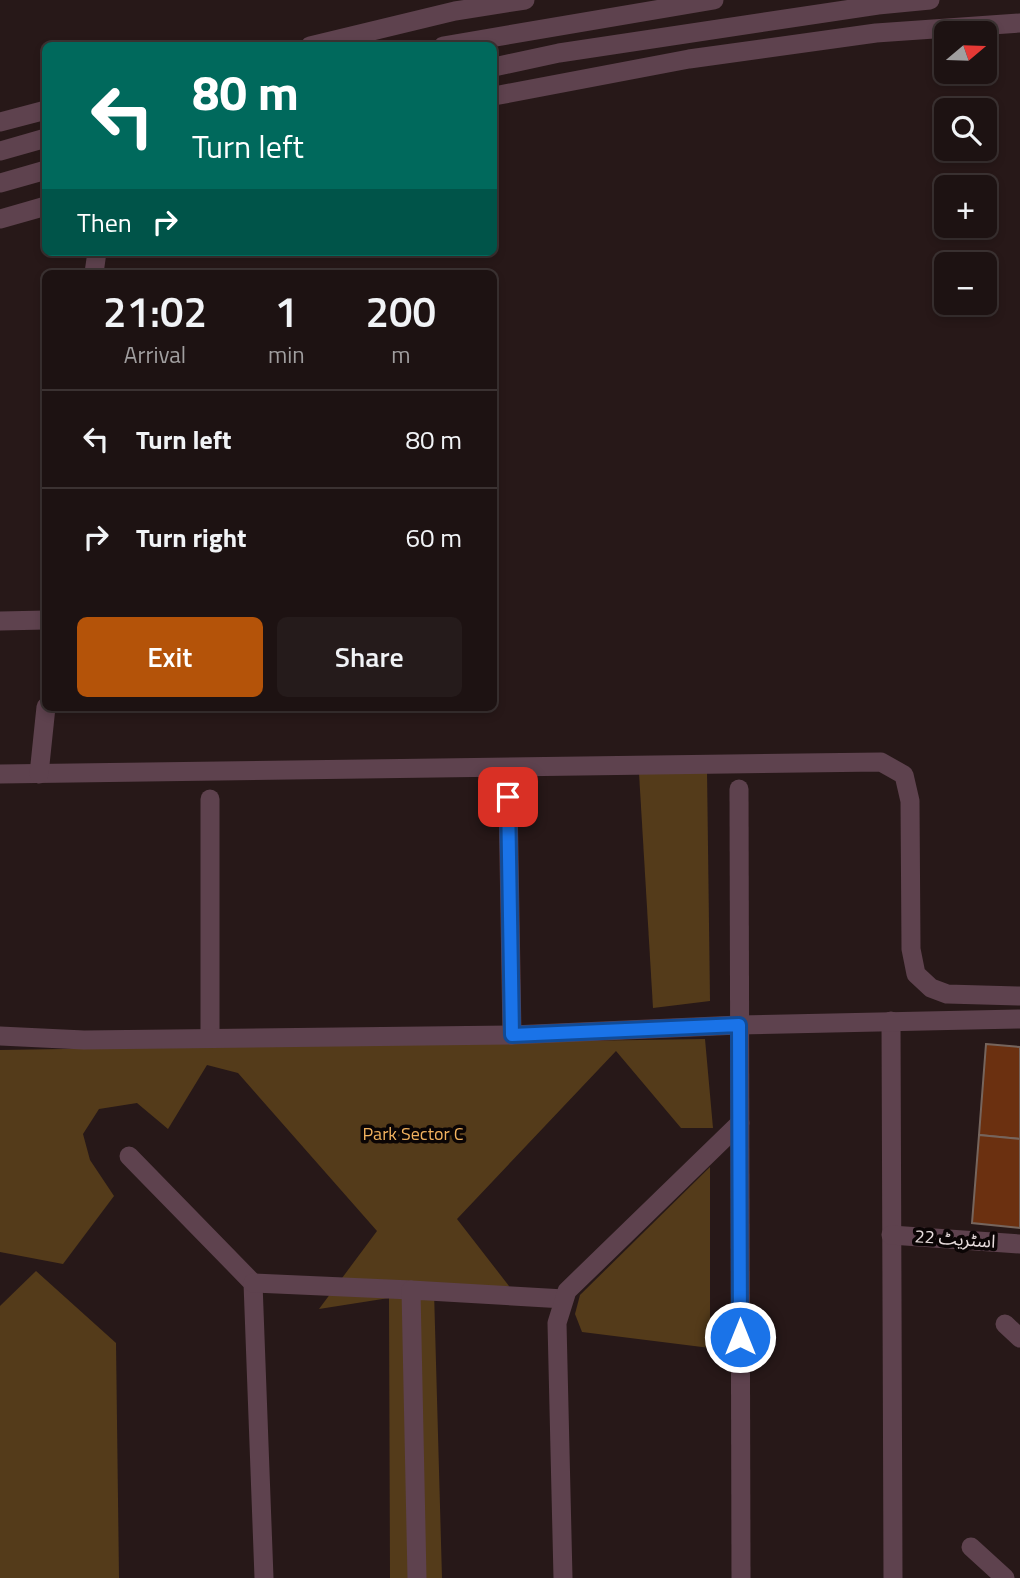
<!DOCTYPE html>
<meta charset="utf-8">
<style>
body{margin:0;font-family:"Titillium Web","Noto Sans Arabic",sans-serif;background:#251b1b;color:#f1f3f6;height:100vh;display:flex;flex-direction:column;font-size:26px;white-space:nowrap}
*{box-sizing:border-box;margin:0}
p{font-size:23px;color:#a09e9f}
.icon{flex:none;width:38px;height:38px;fill:none;stroke:currentColor;stroke-width:2;stroke-linecap:round;stroke-linejoin:round}
.map{position:relative;flex:1;overflow:hidden}
.side{position:absolute;left:42px;top:270px;width:455px;height:441px;display:flex;flex-direction:column;background:#1d1212;border-radius:10px;box-shadow:0 4px 10px #0003,0 0 0 2px #3b3232}
.side>*{flex:none}
.guide{position:absolute;left:42px;top:42px;width:455px;height:214px;border-radius:10px;box-shadow:0 4px 10px #0003,0 0 0 2px #3b3232;background:#00695c;color:#fff;overflow:hidden}
.needle{width:46px;rotate:71deg}
.buttons{position:absolute;left:934px;top:21px;display:grid;gap:14px}
.buttons a{display:grid;place-items:center;width:63px;height:63px;border-radius:10px;background:#1d1212;box-shadow:0 4px 10px #0003,0 0 0 2px #3b3232;font-size:35px}
.pin{position:absolute;display:grid;place-items:center;width:60px;height:60px;color:#fff;margin:-30px;border-radius:14px;box-shadow:0 4px 10px #0006}
.me{position:absolute;width:77px;margin:-38px;rotate:0deg;stroke-linejoin:round;filter:drop-shadow(0 0 5px #0008)}
.turn{display:flex;align-items:center;gap:24px;height:147px;padding:0 35px;font-size:32px}
.turn .icon{width:91px;height:91px;stroke-width:2.5}
.turn b{display:block;font-size:49px;line-height:60px}
.then{display:flex;align-items:center;height:66px;padding:0 35px;background:#0003;gap:14px;font-size:26px}
.eta{display:flex;justify-content:space-evenly;align-items:center;height:119px;text-align:center}
.eta b{font-size:42px;font-weight:600;line-height:49px}
.primary-button{display:flex;gap:14px;margin-top:auto;padding:14px 35px}
.primary-button a{flex:1;height:80px;border-radius:10px;background:#b45309;color:#fff;font-size:28px;font-weight:600;line-height:80px;text-align:center}
.primary-button a+a{background:#251b1b;color:#f1f3f6}
ul{padding:0;list-style:none}
li{display:flex;align-items:center;gap:21px;height:98px;padding:0 35px;border-top:2px solid #3b3232}
li div{flex:1}
li b{display:block;font-size:26px}
li em{font-style:normal}
.map>svg:first-child{display:block}
.green{fill:#543b1a}
.building{fill:#6b3010;stroke:#76655d;stroke-width:2}
.lines{fill:none;stroke-linecap:round;stroke-linejoin:round}
.minor{stroke:#5e424e;stroke-width:19}
.route-casing{stroke:#114b97;stroke-width:18}
.route{stroke:#1a73e8;stroke-width:12}
.labels{text-anchor:middle;stroke-width:7;stroke-linejoin:round;paint-order:stroke}
.park-label{font-size:18px;fill:#f2b25f;stroke:#0b0505}
.street-label{font-size:18px;fill:#e8dddd;stroke:#0b0505}
</style>
<div class="map">
<svg width="1020" height="1578" viewBox="0 0 1020 1578">
<rect width="100%" height="100%" fill="#271818"/>
<g class="green">
<path d="M 707,771 L 710,1001 L 653,1008 L 639,773 Z"/>
<path d="M 705,1039 L 713,1128 L 681,1128 L 616,1051 L 457,1219 L 509,1286 L 434,1291 L 442,1578 L 390,1578 L 389,1298 L 319,1309 L 377,1231 L 238,1073 L 207,1065 L 168,1129 L 137,1103 L 99,1109 L 83,1134 L 90,1160 L 114,1196 L 63,1264 L 0,1252 L 0,1050 Z"/>
<path d="M 710,1167 L 710,1348 L 582,1332 L 575,1314 L 580,1295 Z"/>
<path d="M 36,1271 L 116,1343 L 119,1578 L 0,1578 L 0,1306 Z"/>
</g>
<g class="building">
<path d="M 986,1044 L 1020,1047 L 1020,1139 L 979,1135 Z"/>
<path d="M 979,1135 L 1020,1139 L 1020,1228 L 972,1223 Z"/>
</g>
<g class="lines">
<g class="minor">
<path d="M 310,46 L 455,11 L 525,0"/>
<path d="M 443,46 L 714,0"/>
<path d="M 494,67 L 559,53 L 878,5 L 930,0"/>
<path d="M 494,96 L 689,59 L 876,33 L 1020,23"/>
<path d="M 0,122 L 46,110"/>
<path d="M 0,151 L 46,138"/>
<path d="M 0,183 L 46,170"/>
<path d="M 0,219 L 46,206"/>
<path d="M 94,273 L 97,252"/>
<path d="M 0,621 L 46,620"/>
<path d="M 0,774 L 881,762 L 904,775 L 910,801 L 911,949 L 916,974 L 931,988 L 947,994 L 1020,996"/>
<path d="M 39,774 L 46,707"/>
<path d="M 739,789 L 741,1578"/>
<path d="M 508,797 L 512,1035"/>
<path d="M 210,799 L 210,1037"/>
<path d="M 891,1021 L 893,1578"/>
<path d="M 0,1036 L 84,1040 L 512,1035 L 739,1025 L 1020,1019"/>
<path d="M 129,1156 L 253,1283 L 264,1578"/>
<path d="M 891,1235 L 1020,1244"/>
<path d="M 253,1283 L 411,1290"/>
<path d="M 1005,1324 L 1020,1338"/>
<path d="M 971,1547 L 1005,1578"/>
<path d="M 417,1578 L 411,1290 L 564,1299"/>
<path d="M 563,1578 L 557,1323 L 567,1291 L 740,1123"/>
</g>
</g>
<g class="lines">
<g class="route-casing">
<path id="route" d="M 508,797 L 512,1035 L 739,1025 L 740,1337"/>
</g>
<use href="#route" class="route"/>
</g>
<g class="labels">
<g class="park-label">
<text x="413" y="1140">Park Sector C</text>
</g>
<g class="street-label">
<text transform="translate(955 1239) rotate(4)" y="6">اسٹریٹ 22</text>
</g>
</g>
</svg>
<div class="buttons">
<a><svg class="needle" viewBox="-14 -14 28 28"><path d="M0-13l5 13h-10z" fill="#e53935"/><path d="M0 13l5-13h-10z" fill="#a09e9f"/></svg></a>
<a><svg class="icon" aria-label="search" viewBox="0 0 24 24"><circle cx="10" cy="10" r="6"/><path d="M15 15l6 6"/></svg></a>
<a>+</a>
<a>−</a>
</div>
<div class="pin" style="left:508px;top:797px;background:#d93025"><svg class="icon" aria-label="arrive" viewBox="0 0 24 24"><path d="M6 21V4h12l-3 4 3 4H6"/></svg></div>
<svg class="me" style="left:740px;top:1337px" viewBox="-20 -20 40 40"><circle r="17" fill="#1a73e8" stroke="#fff" stroke-width="3"/><path d="M0-11L8 9 0 5-8 9z" fill="#fff"/></svg>
<div class="guide">
<div class="turn"><svg class="icon" aria-label="left" viewBox="0 0 24 24"><path d="M17 20v-9H6M10 6l-5 5 5 5"/></svg><div><b>80 m</b>Turn left</div></div>
<div class="then">Then<svg class="icon" aria-label="right" viewBox="0 0 24 24"><path d="M7 20v-9h11M14 6l5 5-5 5"/></svg></div>
</div>
<section class="side">
<div class="eta">
<div><b>21:02</b><p>Arrival</p></div>
<div><b>1</b><p>min</p></div>
<div><b>200</b><p>m</p></div>
</div>
<ul>
<li><svg class="icon" aria-label="left" viewBox="0 0 24 24"><path d="M17 20v-9H6M10 6l-5 5 5 5"/></svg><div><b>Turn left</b></div><em>80 m</em></li>
<li><svg class="icon" aria-label="right" viewBox="0 0 24 24"><path d="M7 20v-9h11M14 6l5 5-5 5"/></svg><div><b>Turn right</b></div><em>60 m</em></li>
</ul>
<div class="primary-button"><a>Exit</a><a>Share</a></div>
</section>
</div>
